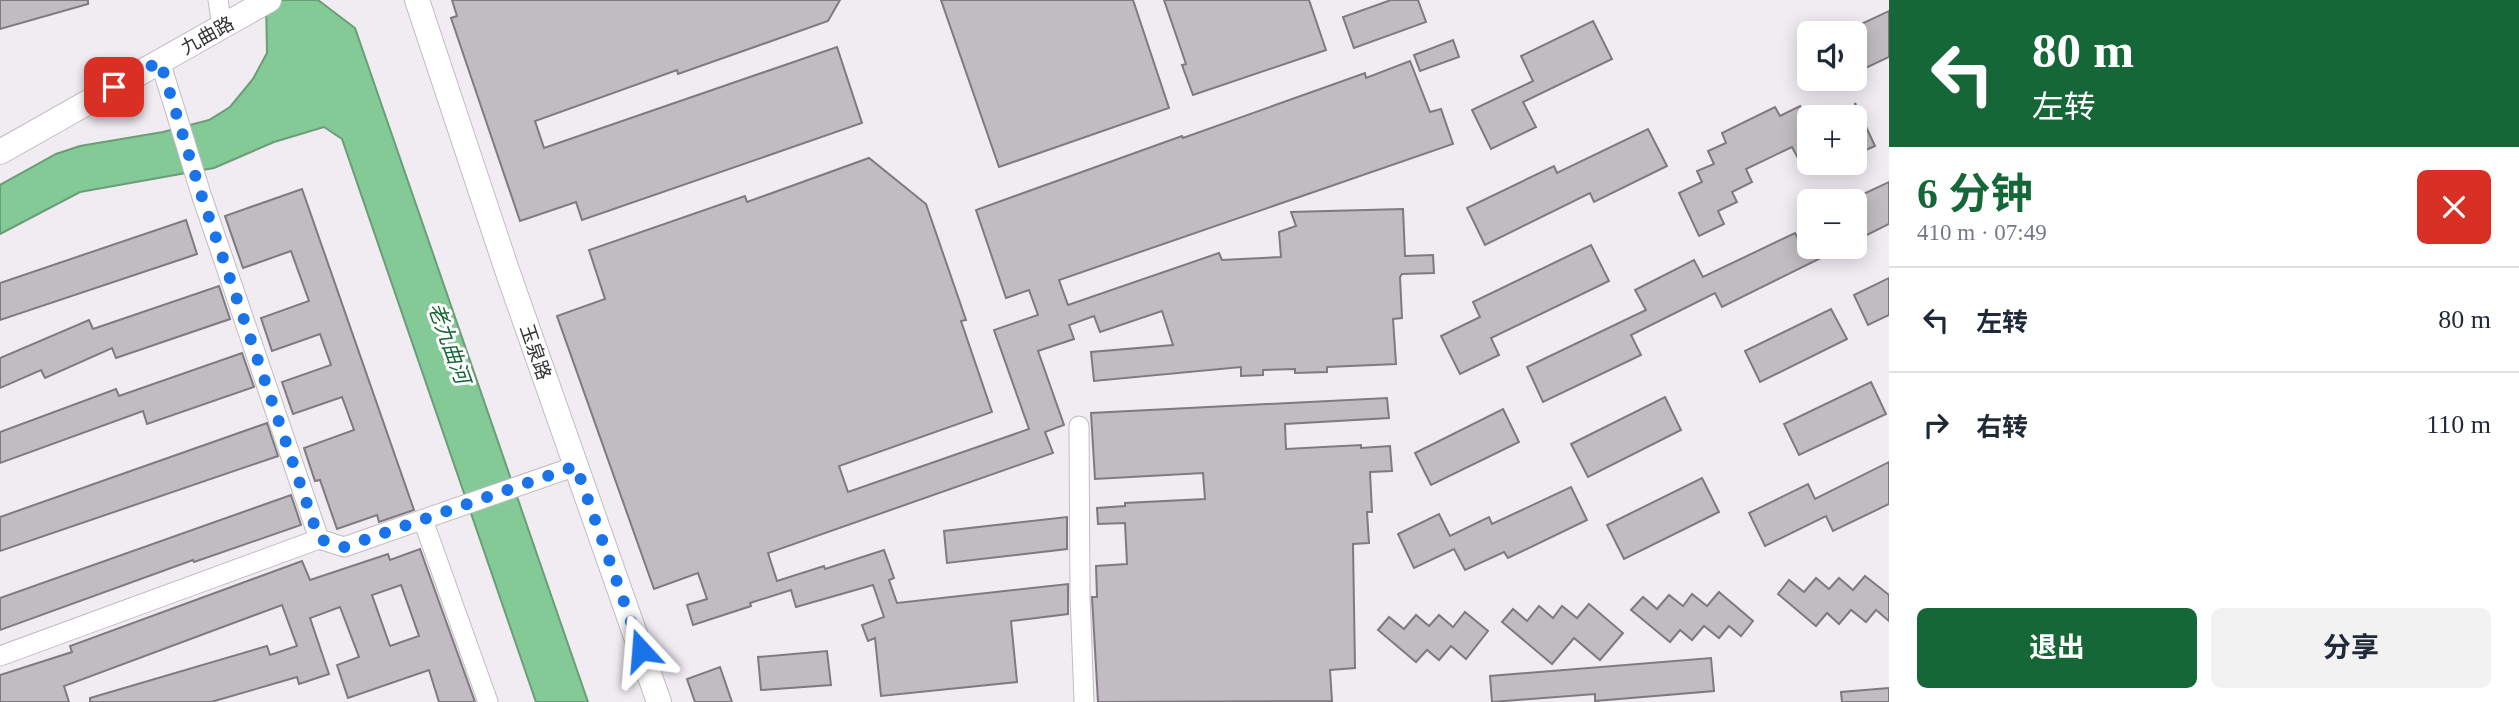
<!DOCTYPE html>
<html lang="zh">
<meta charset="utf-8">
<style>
body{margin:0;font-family:"Times New Roman","Noto Sans SC",serif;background:#f2f2f3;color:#1f2937;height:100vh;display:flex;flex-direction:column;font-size:26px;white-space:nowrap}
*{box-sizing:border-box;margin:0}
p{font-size:23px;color:#747a83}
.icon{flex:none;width:38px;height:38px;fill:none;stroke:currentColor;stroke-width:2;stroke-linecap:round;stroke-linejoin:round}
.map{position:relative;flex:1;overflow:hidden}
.panel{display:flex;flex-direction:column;background:#fff;width:630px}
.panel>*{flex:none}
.hud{background:#166737;color:#fff;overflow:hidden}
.tools{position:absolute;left:1797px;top:21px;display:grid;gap:14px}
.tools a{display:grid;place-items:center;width:70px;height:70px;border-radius:10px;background:#fff;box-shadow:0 4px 18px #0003;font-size:35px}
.pin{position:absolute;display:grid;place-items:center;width:60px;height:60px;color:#fff;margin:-30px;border-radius:14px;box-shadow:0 4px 10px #0006}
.me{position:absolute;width:77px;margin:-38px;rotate:341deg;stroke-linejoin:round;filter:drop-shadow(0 0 5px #0008)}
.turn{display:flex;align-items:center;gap:24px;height:147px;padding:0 28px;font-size:32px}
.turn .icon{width:91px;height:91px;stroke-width:2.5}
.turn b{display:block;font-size:49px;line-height:60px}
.round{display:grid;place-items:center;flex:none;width:74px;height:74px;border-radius:10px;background:#f2f2f3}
.summary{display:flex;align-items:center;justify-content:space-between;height:119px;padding:0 28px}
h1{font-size:42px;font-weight:700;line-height:52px;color:#166737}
.button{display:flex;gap:14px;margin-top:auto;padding:14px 28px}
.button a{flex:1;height:80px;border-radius:10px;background:#166737;color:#fff;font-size:28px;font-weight:700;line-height:80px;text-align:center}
.button a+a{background:#f2f2f3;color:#1f2937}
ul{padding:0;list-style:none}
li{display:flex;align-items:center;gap:21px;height:105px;padding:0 28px;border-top:2px solid #e0e1e3}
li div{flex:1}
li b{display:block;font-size:26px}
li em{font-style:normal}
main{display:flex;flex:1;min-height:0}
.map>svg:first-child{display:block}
.water{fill:#83ca96;stroke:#6b9d79;stroke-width:2}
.building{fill:#c0bcc1;stroke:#7e7a7f;stroke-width:2;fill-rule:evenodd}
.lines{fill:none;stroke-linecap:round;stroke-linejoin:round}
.minor-casing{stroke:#c1bcc2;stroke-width:21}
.tertiary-casing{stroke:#c1bcc2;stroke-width:26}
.minor{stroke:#fff;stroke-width:19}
.tertiary{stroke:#fff;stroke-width:24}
.route{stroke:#1a73e8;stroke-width:12;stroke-dasharray:0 21.6}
.labels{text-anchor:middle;stroke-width:6;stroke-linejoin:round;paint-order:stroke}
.street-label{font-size:19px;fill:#343335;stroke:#fff}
.water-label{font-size:21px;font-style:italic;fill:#176636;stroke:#fff}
</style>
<main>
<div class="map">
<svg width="1889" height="702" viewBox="0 0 1889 702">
<rect width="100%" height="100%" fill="#f0ecf2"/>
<path class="water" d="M 266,0 L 318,0 L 355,28 L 588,702 L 536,702 L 342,139 L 324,127 L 274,142 L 214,168 L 80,192 L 0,234 L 0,185 L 56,154 L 80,146 L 163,132 L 209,120 L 230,107 L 253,79 L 267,53 Z"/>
<g class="building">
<path d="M 0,0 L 88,0 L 88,4 L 0,29 Z"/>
<path d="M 452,0 L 840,0 L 828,21 L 678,74 L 677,70 L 535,121 L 544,148 L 837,47 L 862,123 L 582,220 L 576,202 L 520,221 L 451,18 L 457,16 Z"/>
<path d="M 941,0 L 1133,0 L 1169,108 L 999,167 Z"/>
<path d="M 1164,0 L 1309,0 L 1326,50 L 1193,95 L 1182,65 L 1186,64 Z"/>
<path d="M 1391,0 L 1418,0 L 1426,22 L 1354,48 L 1343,17 Z"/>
<path d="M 1889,11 L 1889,57 L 1855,73 L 1855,27 Z"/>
<path d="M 1593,21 L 1612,59 L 1523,102 L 1536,127 L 1491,149 L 1472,110 L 1533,81 L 1521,56 Z"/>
<path d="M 1453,40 L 1459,57 L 1420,71 L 1414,55 Z"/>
<path d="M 1410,61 L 1430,112 L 1441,109 L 1453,144 L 1059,280 L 1068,305 L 1219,253 L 1222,260 L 1281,257 L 1279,232 L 1296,226 L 1291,212 L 1403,209 L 1405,256 L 1433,255 L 1434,273 L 1402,274 L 1400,277 L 1402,318 L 1393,319 L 1396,364 L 1327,367 L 1327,372 L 1295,373 L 1295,369 L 1263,370 L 1263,375 L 1241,376 L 1241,367 L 1094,381 L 1091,352 L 1173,345 L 1162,311 L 1100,332 L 1094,316 L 1069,325 L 1074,339 L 1038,351 L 1064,425 L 1045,432 L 1053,453 L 768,553 L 777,581 L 824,566 L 825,569 L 884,550 L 894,578 L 889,580 L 897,603 L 1068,584 L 1068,614 L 1011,621 L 1017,682 L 881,696 L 875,638 L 868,641 L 862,625 L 884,617 L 873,585 L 796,607 L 791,590 L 750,603 L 751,606 L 693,625 L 687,605 L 707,599 L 698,573 L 654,589 L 557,316 L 605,299 L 589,250 L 745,196 L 747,202 L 869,158 L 926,204 L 966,320 L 961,321 L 992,412 L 839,466 L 848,492 L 1029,429 L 994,330 L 1038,315 L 1029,290 L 1006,298 L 976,210 L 1182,136 L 1183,138 L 1365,73 L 1366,78 Z"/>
<path d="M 1855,103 L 1875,146 L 1855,155 Z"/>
<path d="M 1800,106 L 1805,118 L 1810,116 L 1810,155 L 1799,160 L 1792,147 L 1746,169 L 1752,182 L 1732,192 L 1737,202 L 1718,211 L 1724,224 L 1699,236 L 1679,193 L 1702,182 L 1697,171 L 1714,164 L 1708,151 L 1726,143 L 1722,133 L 1775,107 L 1780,116 Z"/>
<path d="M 1648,129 L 1667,166 L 1594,202 L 1590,193 L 1485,245 L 1467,208 L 1554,166 L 1557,173 Z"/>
<path d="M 1889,182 L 1889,224 L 1855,241 L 1855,198 Z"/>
<path d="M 302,189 L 414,510 L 379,522 L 377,515 L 337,529 L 320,480 L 315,481 L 304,448 L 354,430 L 342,397 L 293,414 L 282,382 L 331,365 L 320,334 L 272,351 L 261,318 L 309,301 L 291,251 L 243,268 L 225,216 Z"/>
<path d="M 186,220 L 197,254 L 0,320 L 0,283 Z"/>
<path d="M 1795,233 L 1802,247 L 1843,247 L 1722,307 L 1715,293 L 1631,335 L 1641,355 L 1543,402 L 1527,367 L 1646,310 L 1635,290 L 1694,260 L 1703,277 Z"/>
<path d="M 1591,245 L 1609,281 L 1491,338 L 1499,355 L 1460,374 L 1441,336 L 1480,317 L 1473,302 Z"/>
<path d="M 1889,278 L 1889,315 L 1868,325 L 1854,295 Z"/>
<path d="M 219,286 L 230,319 L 116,358 L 112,348 L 45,378 L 41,370 L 0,388 L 0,358 L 89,320 L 93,329 Z"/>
<path d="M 1831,309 L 1847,339 L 1760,382 L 1745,351 Z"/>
<path d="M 242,353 L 254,387 L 147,424 L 143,411 L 0,463 L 0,432 L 116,389 L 119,396 Z"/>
<path d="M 1871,382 L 1886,414 L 1799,455 L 1784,424 Z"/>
<path d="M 1665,397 L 1681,430 L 1588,477 L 1571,444 Z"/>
<path d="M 1387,398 L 1389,418 L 1285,424 L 1286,449 L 1361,445 L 1361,448 L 1390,446 L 1392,471 L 1370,472 L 1372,512 L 1367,512 L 1369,543 L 1353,544 L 1355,668 L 1330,670 L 1332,701 L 1098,702 L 1092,597 L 1097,597 L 1096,566 L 1127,564 L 1125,523 L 1098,524 L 1097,508 L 1125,506 L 1125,503 L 1205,499 L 1203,473 L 1095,479 L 1091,413 Z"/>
<path d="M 1503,409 L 1519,442 L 1431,485 L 1415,453 Z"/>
<path d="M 267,423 L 278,456 L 0,551 L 0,517 Z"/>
<path d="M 1889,462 L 1889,504 L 1833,531 L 1826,516 L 1765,546 L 1749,513 L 1808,484 L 1815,499 Z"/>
<path d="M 1702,478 L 1719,512 L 1624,559 L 1607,525 Z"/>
<path d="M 1571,487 L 1587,520 L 1508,558 L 1504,552 L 1465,570 L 1454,549 L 1414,568 L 1398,534 L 1439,514 L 1450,536 L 1489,517 L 1492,524 Z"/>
<path d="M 291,495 L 301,525 L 194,562 L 193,560 L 0,630 L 0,598 Z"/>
<path d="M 1067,517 L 1067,549 L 947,563 L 944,531 Z"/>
<path d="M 420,549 L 475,702 L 439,702 L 429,670 L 348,698 L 337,665 L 359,657 L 340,607 L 310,618 L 329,674 L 299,684 L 297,677 L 211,702 L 90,702 L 90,698 L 267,646 L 270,655 L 297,646 L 282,605 L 64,686 L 69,702 L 0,702 L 0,675 L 72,652 L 70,646 L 302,561 L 310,580 L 388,554 L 390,560 ZM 401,585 L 419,636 L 390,646 L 372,595 Z"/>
<path d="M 1865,576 L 1889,595 L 1889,621 L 1876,610 L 1866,622 L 1851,610 L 1839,624 L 1827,613 L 1816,626 L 1778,594 L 1789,580 L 1804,592 L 1816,578 L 1829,589 L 1839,578 L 1853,590 Z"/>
<path d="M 1719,592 L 1753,621 L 1741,636 L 1729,626 L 1719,638 L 1704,626 L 1692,640 L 1680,630 L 1670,642 L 1631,610 L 1643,597 L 1657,609 L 1669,595 L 1683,606 L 1692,594 L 1707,606 Z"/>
<path d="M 1589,604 L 1623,633 L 1600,660 L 1574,638 L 1552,664 L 1502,622 L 1513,609 L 1527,621 L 1539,606 L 1553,618 L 1562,606 L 1577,618 Z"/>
<path d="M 1465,612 L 1488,631 L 1466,659 L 1451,646 L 1439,660 L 1427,650 L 1416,662 L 1378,630 L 1389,617 L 1404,629 L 1416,615 L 1429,626 L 1439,615 L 1453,627 Z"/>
<path d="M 827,651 L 831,685 L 761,690 L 758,657 Z"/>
<path d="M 1711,658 L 1714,691 L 1595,701 L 1595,694 L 1492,702 L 1490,676 Z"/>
<path d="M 720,667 L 732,702 L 695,702 L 687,679 Z"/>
<path d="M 1889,688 L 1889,702 L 1842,702 L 1841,692 Z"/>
</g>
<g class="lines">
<g class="minor-casing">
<g id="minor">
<path d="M 218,0 L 222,26"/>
<path d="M 160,61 L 201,194 L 319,539"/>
<path d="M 1079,426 L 1080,595 L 1084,702"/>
<path d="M 423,520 L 488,702"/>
<path d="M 0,656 L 319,539 L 344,547 L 576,466"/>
</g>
</g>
<g class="tertiary-casing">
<g id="tertiary">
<path d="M 417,0 L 507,270 L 659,702"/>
<path d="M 0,152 L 269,0"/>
</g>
</g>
<use href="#minor" class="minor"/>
<use href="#tertiary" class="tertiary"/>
</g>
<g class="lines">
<path class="route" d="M 114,87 L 160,61 L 201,194 L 319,539 L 344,547 L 576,466 L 641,650"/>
</g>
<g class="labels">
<g class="street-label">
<text transform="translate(207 35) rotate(-29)" y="7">九曲路</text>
<text transform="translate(536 352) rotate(71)" y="7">玉泉路</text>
</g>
<g class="water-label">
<text transform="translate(449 343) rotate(70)" y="7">老九曲河</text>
</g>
</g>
</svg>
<div class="tools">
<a><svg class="icon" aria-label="sound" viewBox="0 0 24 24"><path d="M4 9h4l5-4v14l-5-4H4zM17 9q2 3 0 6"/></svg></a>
<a>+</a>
<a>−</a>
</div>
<div class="pin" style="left:114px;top:87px;background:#d93025"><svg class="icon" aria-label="arrive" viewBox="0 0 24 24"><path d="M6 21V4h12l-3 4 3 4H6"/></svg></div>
<svg class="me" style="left:641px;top:650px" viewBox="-20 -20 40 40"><path d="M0-17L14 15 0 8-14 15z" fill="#1a73e8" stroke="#fff" stroke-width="4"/></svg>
</div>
<section class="panel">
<div class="hud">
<div class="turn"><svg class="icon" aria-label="left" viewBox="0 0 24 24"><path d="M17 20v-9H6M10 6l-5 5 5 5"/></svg><div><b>80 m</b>左转</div></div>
</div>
<div class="summary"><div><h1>6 分钟</h1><p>410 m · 07:49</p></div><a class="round" style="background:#d93025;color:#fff"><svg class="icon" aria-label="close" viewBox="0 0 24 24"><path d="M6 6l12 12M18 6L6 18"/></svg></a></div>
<ul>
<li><svg class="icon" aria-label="left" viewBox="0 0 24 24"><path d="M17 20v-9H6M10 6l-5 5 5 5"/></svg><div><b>左转</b></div><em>80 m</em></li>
<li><svg class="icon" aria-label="right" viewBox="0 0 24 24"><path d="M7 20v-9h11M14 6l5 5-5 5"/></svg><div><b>右转</b></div><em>110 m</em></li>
</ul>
<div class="button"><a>退出</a><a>分享</a></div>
</section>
</main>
